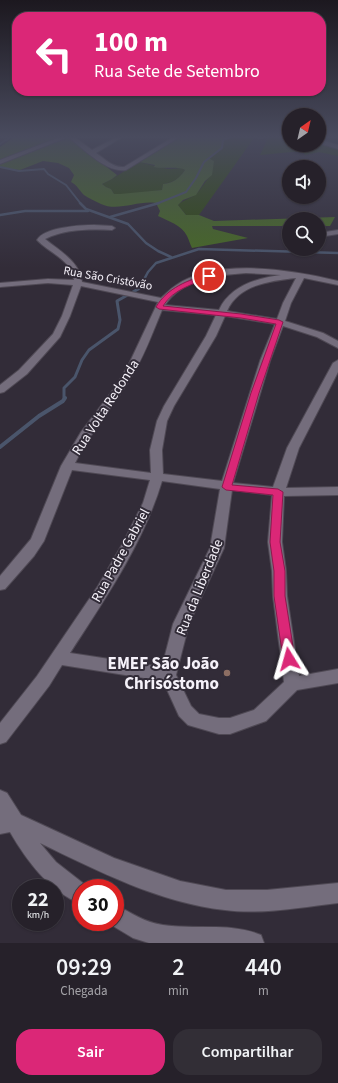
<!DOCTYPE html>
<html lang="pt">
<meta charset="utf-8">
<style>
body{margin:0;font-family:"Source Sans 3",sans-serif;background:#322e36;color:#f1f3f6;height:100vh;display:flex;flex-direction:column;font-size:15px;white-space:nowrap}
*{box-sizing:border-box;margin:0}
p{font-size:13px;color:#a4a3a8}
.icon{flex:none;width:22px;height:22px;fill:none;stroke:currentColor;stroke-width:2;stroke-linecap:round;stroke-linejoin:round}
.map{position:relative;height:943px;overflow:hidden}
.sheet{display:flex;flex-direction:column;background:#26212a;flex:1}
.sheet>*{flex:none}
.top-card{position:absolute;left:12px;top:12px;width:314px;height:84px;border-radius:16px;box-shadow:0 1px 3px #0004,0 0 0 1px #423e47;background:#db2777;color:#fff;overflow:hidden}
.needle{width:26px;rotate:34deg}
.tools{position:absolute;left:282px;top:108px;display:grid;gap:8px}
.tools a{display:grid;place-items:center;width:44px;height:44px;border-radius:50%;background:#26212a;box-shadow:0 1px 3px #0004,0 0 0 1px #423e47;font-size:20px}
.speed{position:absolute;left:12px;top:879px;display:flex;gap:8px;font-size:20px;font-weight:700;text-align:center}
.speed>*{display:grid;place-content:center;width:52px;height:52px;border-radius:50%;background:#26212a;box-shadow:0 1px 3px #0004,0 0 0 1px #423e47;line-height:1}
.speed small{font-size:10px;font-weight:400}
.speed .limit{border:6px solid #d22;background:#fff;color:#111}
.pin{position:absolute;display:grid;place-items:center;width:34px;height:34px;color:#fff;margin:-17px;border:2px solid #fff;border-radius:50%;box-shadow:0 1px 4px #0007}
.me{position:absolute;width:44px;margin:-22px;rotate:352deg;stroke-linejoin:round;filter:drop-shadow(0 0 3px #0008)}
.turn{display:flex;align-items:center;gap:14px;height:84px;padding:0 16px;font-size:18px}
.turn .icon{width:52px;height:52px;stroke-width:2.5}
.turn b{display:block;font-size:28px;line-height:34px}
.eta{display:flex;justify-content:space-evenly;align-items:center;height:68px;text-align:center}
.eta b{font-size:24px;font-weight:600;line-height:28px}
.action{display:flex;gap:8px;margin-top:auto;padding:8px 16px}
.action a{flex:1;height:46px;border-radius:16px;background:#db2777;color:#fff;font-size:16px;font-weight:600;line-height:46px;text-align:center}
.action a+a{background:#322e36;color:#f1f3f6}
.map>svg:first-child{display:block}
.green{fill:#2f4a0e}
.forest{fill:#476924}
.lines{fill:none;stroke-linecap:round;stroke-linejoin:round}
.stream-far3{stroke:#4a556b;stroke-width:2}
.stream-far2{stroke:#4a556b;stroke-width:2.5}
.stream-far1{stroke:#4a556b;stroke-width:3}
.stream{stroke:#4a556b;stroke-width:4}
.minor-casing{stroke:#4f4954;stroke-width:2}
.minor{fill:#746d7c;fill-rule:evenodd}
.route{fill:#db2777;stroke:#8e194d}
.education-dot{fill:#8d6e63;stroke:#322c38;stroke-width:1.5}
.labels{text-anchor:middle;stroke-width:4;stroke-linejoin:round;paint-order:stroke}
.far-street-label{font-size:12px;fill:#f5f1f9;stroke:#322c38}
.street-label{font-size:14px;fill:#f5f1f9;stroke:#322c38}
.near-poi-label{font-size:17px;font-weight:bold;fill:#f5f1f9;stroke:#322c38;text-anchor:end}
</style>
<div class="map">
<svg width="338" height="943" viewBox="0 0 338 943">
<rect width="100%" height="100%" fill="#322c38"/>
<g class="green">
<path d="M 233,136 L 254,138 L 199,215 L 187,216 L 178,205 C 183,200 189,199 195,195 C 200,191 206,180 211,175 L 207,159 L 222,148 L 223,140 Z"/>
<path d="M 269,136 L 289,136 L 289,145 L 319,145 L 319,142 L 338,147 L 338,156 L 319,152 L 305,155 L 302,151 L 260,155 Z"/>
<path d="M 139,162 L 168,169 L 182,168 L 185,170 C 180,178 173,183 163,184 L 162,190 L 130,194 L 114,194 L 111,189 L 106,187 L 102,184 L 112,179 Z"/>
</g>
<path class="forest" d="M 16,136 L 68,137 L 117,175 L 112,179 L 102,184 L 106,187 L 111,189 L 114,194 L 120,194 L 162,190 L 163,184 C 173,183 179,179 185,170 C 180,166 163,169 154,167 L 155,165 L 139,162 L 182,136 L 233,136 L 223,140 L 222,148 L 208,158 L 214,161 L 212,175 L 205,181 L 196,195 L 183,200 L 178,205 L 186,215 L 199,215 L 214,221 L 335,217 L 330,226 L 319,226 L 319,219 L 289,219 L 289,226 L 212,226 L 213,229 L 248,238 L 192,248 C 190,244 189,240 187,236 C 182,225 168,221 158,216 L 160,211 L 156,203 C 138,200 118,212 101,204 C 95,201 88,198 84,195 C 79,190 77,185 71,182 L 74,175 L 69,168 L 58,163 L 43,161 L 20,170 L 0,168 L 0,147 Z"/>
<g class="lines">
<g class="stream-far3">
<path d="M 238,136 L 262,138"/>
<path d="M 0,144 L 12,136"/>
<path d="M 0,167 L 19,171 L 44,169 L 48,174 L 66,185 L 81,204"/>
<path d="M 156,204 L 186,192 L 196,178 L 204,162 L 222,148 L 223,140 L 233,136"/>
</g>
<g class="stream-far2">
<path d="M 80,203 L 86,209 L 128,224 L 146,243 L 158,251 L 171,257"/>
<path d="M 0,215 L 25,211 L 88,211"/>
<path d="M 110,217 L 159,203"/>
<path d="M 139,289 L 148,272 L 156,263 L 199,249 L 338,253"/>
</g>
<path class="stream-far1" d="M 64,399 L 64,388 L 75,377 L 82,360 L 89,350 L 118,329 L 120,320 L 117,301 L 140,288"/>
<path class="stream" d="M 0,447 L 39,416 L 63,401 L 65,398"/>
<g class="minor-casing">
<g id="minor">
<path d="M 63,136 L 73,136 L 92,150 L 119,136 L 124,136 L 96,153 C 105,159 113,168 124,167 L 175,136 L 181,136 L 126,170 C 106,173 84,149 68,137 L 0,164 L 0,160 Z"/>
<path d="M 319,139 L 338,145 L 338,149 L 319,143 Z"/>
<path d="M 94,225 L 112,226 L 115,228 L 112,230 C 89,229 66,229 45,239 C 60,251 80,262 82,282 L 161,298 C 166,294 170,289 175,286 C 216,257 293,270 338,281 L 338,285 L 304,278 L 291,303 L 285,321 L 323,333 L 338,341 L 338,348 L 317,337 L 283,326 L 270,361 L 233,483 L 273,487 L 287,448 L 333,363 L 338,360 L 338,372 L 299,448 L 286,488 L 338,487 L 338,495 L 284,496 L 282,542 L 286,571 L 287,596 L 299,676 L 338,669 L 338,683 L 297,690 L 266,721 L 230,734 L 219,734 L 188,725 L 179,716 L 163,681 L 62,665 L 49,686 L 6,742 L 0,744 L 0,723 L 37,676 L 98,586 L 123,543 L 143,503 L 150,480 L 72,470 L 44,541 L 34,556 L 5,589 L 0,590 L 0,576 L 31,539 L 61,466 L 81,432 L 116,386 L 128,366 L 158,302 L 81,286 L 70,316 L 60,337 L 27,374 L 4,392 L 0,393 L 0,385 L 19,370 L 53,334 L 62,316 L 73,285 L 48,283 L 0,287 L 0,283 L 48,279 L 74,280 C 72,260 49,253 37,240 C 44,227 81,225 94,225 ZM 246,273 L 281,275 C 257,278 230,286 219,310 L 165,305 C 182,279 217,275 246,273 ZM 296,278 L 283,303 L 277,319 L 227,311 C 239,284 271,281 296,278 ZM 162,310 L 216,315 L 206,336 L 164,406 L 157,421 L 150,450 L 151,473 L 75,463 C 90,432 112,408 130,379 C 144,357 152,334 162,310 ZM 225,316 L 275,324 L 260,361 L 222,481 L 163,474 L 162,450 L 167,421 L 174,406 L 216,336 ZM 162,481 L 220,489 L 210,548 L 173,624 L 162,667 L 70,653 C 105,599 143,544 162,481 ZM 232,490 L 272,495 L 268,542 L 272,571 L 273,596 L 284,682 L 254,710 L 230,718 L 219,718 L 199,714 L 191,706 L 176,675 L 189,624 L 224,548 Z"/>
<path d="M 338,230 L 338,234 L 319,237 L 319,233 Z"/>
<path d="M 0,790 L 7,793 L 21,815 L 114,858 L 180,881 L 226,890 L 267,890 L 338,883 L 338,903 C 302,907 261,915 225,910 C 160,903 98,871 40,843 L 56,862 L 88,887 L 89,888 L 81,888 L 81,904 C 49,891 27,861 10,832 L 0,834 Z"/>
<path d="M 115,905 C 131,912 145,923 163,925 C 196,930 230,922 261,935 L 264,943 L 149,943 L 133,938 L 108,923 L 107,922 L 115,922 Z"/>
</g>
</g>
<use href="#minor" class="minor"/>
</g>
<linearGradient id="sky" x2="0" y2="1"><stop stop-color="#1c181f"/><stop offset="0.51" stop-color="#494b5e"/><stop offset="1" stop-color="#494b5e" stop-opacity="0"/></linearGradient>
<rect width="338" height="268" fill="url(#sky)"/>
<path class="route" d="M 209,274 L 211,275 L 211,277 C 194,284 173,289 163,306 L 241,314 L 279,320 L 283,322 L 259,393 L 232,485 L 278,489 L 283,492 L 280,542 L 285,571 L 285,596 L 295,659 L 293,662 L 289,664 L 284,662 L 283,659 L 274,596 L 274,571 L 270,542 L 273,495 L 226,490 L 222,487 L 251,393 L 276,324 L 241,318 L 159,309 L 156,307 C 167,288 188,280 209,274 Z"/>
<circle class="education-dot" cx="227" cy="673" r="4"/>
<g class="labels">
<g class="far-street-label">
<text transform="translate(108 278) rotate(10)" y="4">Rua São Cristóvão</text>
</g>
<g class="street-label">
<text transform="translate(105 407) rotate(-57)" y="5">Rua Volta Redonda</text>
<text transform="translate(120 555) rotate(-61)" y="5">Rua Padre Gabriel</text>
<text transform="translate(199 587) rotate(-68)" y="5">Rua da Liberdade</text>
</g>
<g class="near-poi-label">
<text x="219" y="669">EMEF São João<tspan x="219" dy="20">Chrisóstomo</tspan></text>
</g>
</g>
</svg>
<div class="tools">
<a><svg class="needle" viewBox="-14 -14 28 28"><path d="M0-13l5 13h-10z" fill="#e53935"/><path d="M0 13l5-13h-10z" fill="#a4a3a8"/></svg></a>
<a><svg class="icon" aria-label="sound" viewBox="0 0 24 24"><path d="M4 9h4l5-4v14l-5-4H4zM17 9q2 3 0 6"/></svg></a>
<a><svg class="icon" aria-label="search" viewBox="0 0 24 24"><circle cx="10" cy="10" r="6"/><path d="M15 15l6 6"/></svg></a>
</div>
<div class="speed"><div>22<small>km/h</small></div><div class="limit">30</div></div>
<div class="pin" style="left:209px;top:276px;background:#d93025"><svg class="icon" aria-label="arrive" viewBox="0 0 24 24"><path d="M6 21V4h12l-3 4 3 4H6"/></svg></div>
<svg class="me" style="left:289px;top:659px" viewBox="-20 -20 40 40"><path d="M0-17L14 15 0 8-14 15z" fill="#db2777" stroke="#fff" stroke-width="4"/></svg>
<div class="top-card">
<div class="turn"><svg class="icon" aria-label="left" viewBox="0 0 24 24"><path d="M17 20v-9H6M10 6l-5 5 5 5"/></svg><div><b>100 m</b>Rua Sete de Setembro</div></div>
</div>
</div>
<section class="sheet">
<div class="eta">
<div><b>09:29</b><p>Chegada</p></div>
<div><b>2</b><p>min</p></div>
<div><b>440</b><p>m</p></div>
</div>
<div class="action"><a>Sair</a><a>Compartilhar</a></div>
</section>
